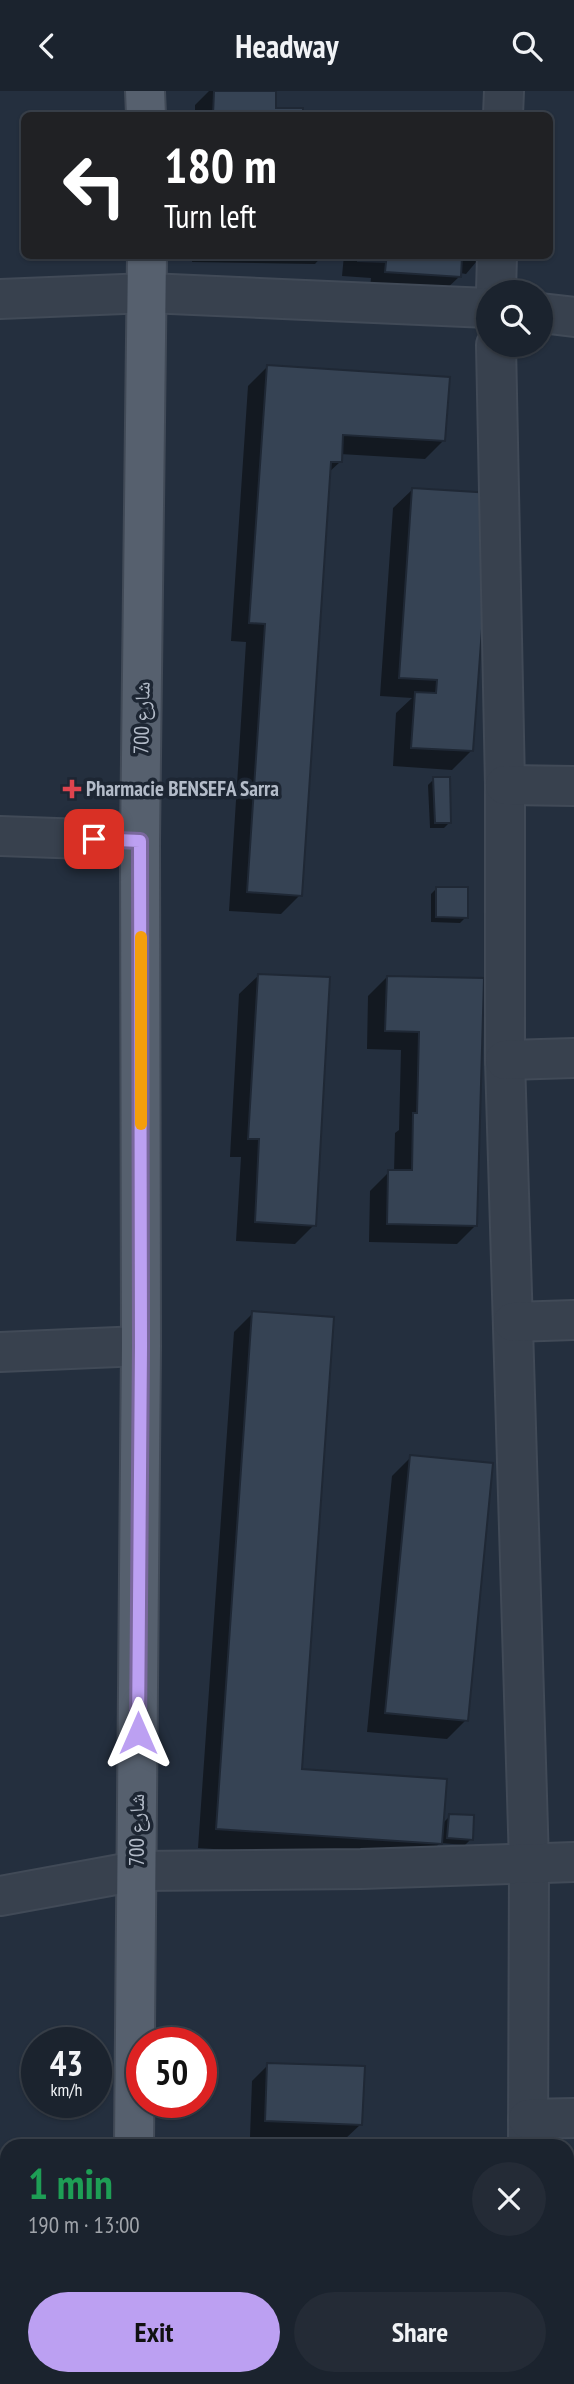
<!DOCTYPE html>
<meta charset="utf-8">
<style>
body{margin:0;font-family:"PT Sans Narrow","Noto Naskh Arabic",sans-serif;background:#242b36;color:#f1f3f6;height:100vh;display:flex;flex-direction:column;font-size:26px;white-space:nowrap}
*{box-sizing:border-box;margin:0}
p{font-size:23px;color:#a0a4aa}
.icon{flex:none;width:38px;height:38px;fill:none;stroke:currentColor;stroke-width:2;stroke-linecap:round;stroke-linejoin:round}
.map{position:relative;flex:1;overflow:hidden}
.panel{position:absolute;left:0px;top:2048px;width:574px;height:247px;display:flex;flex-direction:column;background:#1b232e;border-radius:21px 21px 0 0;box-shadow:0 2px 5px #0004,0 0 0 2px #39404a}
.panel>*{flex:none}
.hud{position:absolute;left:21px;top:21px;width:532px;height:147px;border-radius:10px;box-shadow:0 2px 5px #0004,0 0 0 2px #39404a;background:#202124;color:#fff;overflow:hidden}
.controls{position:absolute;left:476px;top:189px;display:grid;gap:14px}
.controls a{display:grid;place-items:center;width:77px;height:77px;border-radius:50%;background:#1b232e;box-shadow:0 2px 5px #0004,0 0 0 2px #39404a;font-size:35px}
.speed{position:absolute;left:21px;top:1936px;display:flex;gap:14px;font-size:35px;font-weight:700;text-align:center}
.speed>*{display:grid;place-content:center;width:91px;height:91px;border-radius:50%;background:#1b232e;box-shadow:0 2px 5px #0004,0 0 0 2px #39404a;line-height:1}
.speed small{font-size:18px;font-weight:400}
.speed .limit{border:10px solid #d22;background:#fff;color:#111}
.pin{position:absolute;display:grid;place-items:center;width:60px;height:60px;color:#fff;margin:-30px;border-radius:14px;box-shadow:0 4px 10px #0006}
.me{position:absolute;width:77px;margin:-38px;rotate:0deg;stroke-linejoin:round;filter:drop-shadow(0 0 5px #0008)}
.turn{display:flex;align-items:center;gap:24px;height:147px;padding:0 28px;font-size:32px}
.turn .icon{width:91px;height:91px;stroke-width:2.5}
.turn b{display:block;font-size:49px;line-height:60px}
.round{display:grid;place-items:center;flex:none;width:74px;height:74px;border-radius:37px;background:#242b36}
.summary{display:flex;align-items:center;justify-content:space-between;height:119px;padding:0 28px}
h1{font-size:42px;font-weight:700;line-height:52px;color:#1e9e55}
.button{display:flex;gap:14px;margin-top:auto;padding:14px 28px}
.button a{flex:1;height:80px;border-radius:42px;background:#bca0f2;color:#111;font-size:28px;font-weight:700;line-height:80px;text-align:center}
.button a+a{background:#242b36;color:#f1f3f6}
header{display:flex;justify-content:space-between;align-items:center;height:91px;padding:0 28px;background:#1b232e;font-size:32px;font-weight:700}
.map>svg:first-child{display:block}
.shadow{fill:#0007}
.building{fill:#364354;stroke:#1f2835;stroke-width:2}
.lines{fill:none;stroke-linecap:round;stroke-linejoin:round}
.minor-casing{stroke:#414a57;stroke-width:42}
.major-casing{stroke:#414a57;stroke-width:42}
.minor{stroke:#38414e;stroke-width:38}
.major{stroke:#56606e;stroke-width:38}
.route-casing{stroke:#7a689d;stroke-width:18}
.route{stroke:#bca0f2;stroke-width:12}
.slow{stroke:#f59e0b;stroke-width:12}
.health-dot{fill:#e0444e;stroke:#1d2633;stroke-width:2.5}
.labels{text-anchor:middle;stroke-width:7;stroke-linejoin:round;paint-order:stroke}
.street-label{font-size:21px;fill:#b4bcc9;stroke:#1d2633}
.poi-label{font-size:21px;font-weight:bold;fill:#b4bcc9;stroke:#1d2633;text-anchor:start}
</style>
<header><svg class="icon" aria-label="back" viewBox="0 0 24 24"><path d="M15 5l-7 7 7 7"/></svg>Headway<svg class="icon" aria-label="search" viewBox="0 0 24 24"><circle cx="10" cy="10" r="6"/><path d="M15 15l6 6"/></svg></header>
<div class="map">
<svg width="574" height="2293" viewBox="0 0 574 2293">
<rect width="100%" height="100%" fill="#242f3e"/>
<g class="shadow">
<path d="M 209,0 L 275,0 L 274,19 L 301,19 L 301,24 L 195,24 L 195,14 Z"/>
<path d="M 193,164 L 323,164 L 315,173 L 192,171 Z"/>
<path d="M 344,164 L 482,164 L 466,183 L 460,182 L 460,185 L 443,201 L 370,197 L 371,187 L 342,185 Z"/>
<path d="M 267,276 L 444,349 L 425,368 L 340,363 L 340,371 L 328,382 L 300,804 L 281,823 L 229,820 L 246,551 L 231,550 L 248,295 Z"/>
<path d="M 413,398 L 471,660 L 452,679 L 393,675 L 396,622 L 412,607 L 380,605 L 393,417 Z"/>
<path d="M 434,688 L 450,731 L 444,737 L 430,737 L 428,694 Z"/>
<path d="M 436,798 L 466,826 L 460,832 L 431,831 L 431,803 Z"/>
<path d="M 259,884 L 314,1134 L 295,1153 L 236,1150 L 241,1066 L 230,1066 L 239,903 Z"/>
<path d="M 387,886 L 482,889 L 476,1134 L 457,1153 L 369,1151 L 370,1100 L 389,1081 L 394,1081 L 395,1042 L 399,1039 L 401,959 L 367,958 L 368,905 Z"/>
<path d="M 253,1222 L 300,1680 L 442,1733 L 450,1725 L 471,1748 L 465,1754 L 440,1752 L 421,1771 L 198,1757 L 234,1241 Z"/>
<path d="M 411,1366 L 466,1629 L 447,1648 L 367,1641 L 392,1385 Z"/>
<path d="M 268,1974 L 361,2033 L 344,2049 L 250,2046 L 252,1990 Z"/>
<path d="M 270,2051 L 323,2053 L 323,2054 L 266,2054 Z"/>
</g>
<g class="building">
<path d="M 214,0 L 276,0 L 276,17 L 303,17 L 303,24 L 213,24 Z"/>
<path d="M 358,164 L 484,164 L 484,167 L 462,166 L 461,186 L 385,181 L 386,171 L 358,170 Z"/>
<path d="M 267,274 L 450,286 L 445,350 L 343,344 L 342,371 L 331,371 L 302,805 L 247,801 L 265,533 L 249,532 Z"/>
<path d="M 412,397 L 492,402 L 473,660 L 411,657 L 415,601 L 436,602 L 437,589 L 399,587 Z"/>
<path d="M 433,686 L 450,686 L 451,732 L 435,732 Z"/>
<path d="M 436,796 L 468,796 L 468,827 L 436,826 Z"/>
<path d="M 258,883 L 330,886 L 316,1135 L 255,1131 L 259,1048 L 248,1048 Z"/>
<path d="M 387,885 L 484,887 L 477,1135 L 387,1133 L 388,1079 L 412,1079 L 413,1022 L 417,1022 L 419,941 L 385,940 Z"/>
<path d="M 252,1220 L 334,1226 L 302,1678 L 447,1688 L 442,1753 L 216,1738 Z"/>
<path d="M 410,1364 L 493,1372 L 468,1630 L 385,1622 Z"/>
<path d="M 449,1723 L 474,1724 L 473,1749 L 447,1747 Z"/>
<path d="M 267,1972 L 365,1975 L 362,2034 L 265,2030 Z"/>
<path d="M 269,2049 L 325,2051 L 325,2054 L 269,2054 Z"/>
<path d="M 567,2074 L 574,2074 L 574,2293 L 543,2293 L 543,2287 L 567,2287 Z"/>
</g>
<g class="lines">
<g class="minor-casing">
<g id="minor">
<path d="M 503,24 L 504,0"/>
<path d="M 496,201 L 497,164"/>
<path d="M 0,208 L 148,202 L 488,217"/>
<path d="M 541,222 L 574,226"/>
<path d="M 496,254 L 505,694 L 505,969 L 529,1772 L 528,2054"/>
<path d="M 505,694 L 574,695"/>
<path d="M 0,745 L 140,750"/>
<path d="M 505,969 L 574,967"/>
<path d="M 513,1231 L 574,1229"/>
<path d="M 0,1261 L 141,1255"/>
<path d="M 0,1805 L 137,1780 L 361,1778 L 574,1771"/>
<path d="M 528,2028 L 574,2027"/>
<path d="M 524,2293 L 524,2287"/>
</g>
</g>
<g class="major-casing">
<g id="major">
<path d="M 145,0 L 146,24"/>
<path d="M 134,2054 L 141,1255 L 140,750 L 147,164"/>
<path d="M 131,2293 L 131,2287"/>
</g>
</g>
<use href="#minor" class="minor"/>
<use href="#major" class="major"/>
</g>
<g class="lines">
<g class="route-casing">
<path id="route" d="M 94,748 L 140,750 L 141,1255 L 138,1642"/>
</g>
<use href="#route" class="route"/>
<path class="slow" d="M 141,846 L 141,1033"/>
</g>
<path class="health-dot" d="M68.5 687.5h7v7h7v7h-7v7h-7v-7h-7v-7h7z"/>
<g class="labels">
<g class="street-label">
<text transform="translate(142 627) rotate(-89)" y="7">شارع 700</text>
<text transform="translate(137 1739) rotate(-90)" y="7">شارع 700</text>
</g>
<g class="poi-label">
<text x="86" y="705">Pharmacie BENSEFA Sarra</text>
</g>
</g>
</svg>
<div class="controls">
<a><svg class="icon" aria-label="search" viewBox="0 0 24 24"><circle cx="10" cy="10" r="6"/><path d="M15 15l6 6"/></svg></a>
</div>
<div class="speed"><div>43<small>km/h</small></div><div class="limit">50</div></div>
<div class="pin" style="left:94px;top:748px;background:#d93025"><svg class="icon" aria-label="arrive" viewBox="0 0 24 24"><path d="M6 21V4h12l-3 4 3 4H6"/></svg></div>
<svg class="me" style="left:138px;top:1642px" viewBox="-20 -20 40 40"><path d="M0-17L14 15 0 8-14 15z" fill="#bca0f2" stroke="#fff" stroke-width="4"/></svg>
<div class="hud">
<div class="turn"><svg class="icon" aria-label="left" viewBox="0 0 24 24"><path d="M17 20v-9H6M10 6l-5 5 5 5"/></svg><div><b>180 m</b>Turn left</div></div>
</div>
<section class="panel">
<div class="summary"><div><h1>1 min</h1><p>190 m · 13:00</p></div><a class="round"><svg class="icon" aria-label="close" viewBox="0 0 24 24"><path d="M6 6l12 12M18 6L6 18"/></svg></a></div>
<div class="button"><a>Exit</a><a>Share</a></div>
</section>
</div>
